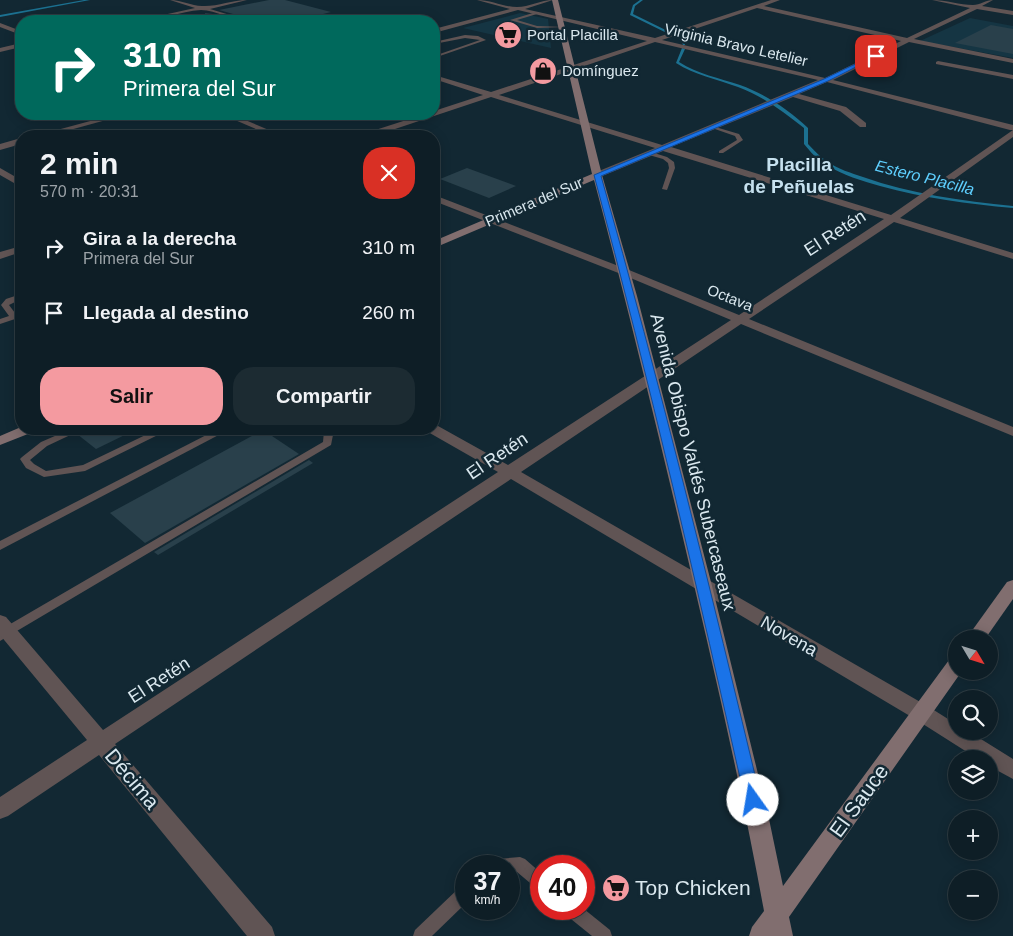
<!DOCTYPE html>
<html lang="es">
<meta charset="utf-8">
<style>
body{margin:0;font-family:Helvetica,sans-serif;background:#1c2b32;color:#f1f3f6;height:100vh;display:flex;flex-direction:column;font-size:19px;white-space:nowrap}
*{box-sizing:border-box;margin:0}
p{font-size:16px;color:#9ba2a7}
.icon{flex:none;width:28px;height:28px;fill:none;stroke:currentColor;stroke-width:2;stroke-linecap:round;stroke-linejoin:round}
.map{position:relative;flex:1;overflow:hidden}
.panel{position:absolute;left:15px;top:130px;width:425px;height:305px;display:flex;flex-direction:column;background:#0e1e26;border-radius:20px;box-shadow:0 2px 12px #0003,0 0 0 1px #2e3c43}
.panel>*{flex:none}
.hud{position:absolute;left:15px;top:15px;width:425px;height:105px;border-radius:20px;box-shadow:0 2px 12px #0003,0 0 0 1px #2e3c43;background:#00695c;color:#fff;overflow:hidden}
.needle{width:32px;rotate:128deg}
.controls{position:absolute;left:948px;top:630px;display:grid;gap:10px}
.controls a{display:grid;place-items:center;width:50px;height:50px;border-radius:50%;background:#0e1e26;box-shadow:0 2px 12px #0003,0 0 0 1px #2e3c43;font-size:25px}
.speed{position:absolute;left:455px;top:855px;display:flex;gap:10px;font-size:25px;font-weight:700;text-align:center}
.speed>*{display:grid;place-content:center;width:65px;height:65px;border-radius:50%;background:#0e1e26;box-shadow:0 2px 12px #0003,0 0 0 1px #2e3c43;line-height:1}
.speed small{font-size:12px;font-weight:400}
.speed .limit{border:8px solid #d22;background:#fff;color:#111}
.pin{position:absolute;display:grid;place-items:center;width:42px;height:42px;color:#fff;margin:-21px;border-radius:10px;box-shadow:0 2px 8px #0006}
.me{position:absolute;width:55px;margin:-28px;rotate:347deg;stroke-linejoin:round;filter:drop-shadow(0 0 4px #0008)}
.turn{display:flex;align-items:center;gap:18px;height:105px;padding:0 25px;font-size:22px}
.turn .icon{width:65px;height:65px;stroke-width:2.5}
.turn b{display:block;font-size:35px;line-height:42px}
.round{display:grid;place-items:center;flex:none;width:52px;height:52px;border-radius:20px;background:#1c2b32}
.head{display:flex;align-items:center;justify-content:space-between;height:85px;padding:0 25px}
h1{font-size:30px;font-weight:600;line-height:38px}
.action{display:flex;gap:10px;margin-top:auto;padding:10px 25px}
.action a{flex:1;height:58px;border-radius:20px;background:#f49aa0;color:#111;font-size:20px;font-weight:600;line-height:58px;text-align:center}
.action a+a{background:#1c2b32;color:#f1f3f6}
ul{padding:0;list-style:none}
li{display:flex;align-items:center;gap:15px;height:65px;padding:0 25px}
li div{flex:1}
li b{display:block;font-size:19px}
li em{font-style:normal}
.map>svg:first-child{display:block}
.built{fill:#153543}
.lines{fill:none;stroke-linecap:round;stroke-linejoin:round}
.stream{fill:#1c7191;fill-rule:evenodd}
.building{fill:#29404b}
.lane{fill:#605454;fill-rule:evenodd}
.street{fill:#605454;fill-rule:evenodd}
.secondary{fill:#816e6f;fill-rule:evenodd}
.route{fill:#1a73e8;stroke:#114b97}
.labels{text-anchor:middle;stroke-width:5;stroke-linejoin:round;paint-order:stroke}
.far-poi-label{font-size:15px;fill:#dae8ef;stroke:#122833;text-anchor:start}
.far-street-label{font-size:15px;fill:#dae8ef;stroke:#122833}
.far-water-label{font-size:16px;font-style:italic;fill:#5ecffe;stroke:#122833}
.street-label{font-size:18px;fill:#dae8ef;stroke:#122833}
.far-district-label{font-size:19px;font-weight:bold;fill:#c6e1ef;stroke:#122833}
.near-street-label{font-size:21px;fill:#dae8ef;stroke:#122833}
.near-poi-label{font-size:21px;fill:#dae8ef;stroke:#122833;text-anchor:start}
</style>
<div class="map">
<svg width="1013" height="936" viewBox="0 0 1013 936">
<rect width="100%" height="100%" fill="#122833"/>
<g class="built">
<path d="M 520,13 L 548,19 L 551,48 L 463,28 Z"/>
<path d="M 970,18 L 1013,26 L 1013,58 L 920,41 Z"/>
</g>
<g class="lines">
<g class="stream">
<path d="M 84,0 L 90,0 L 0,17 L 0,15 Z"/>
<path d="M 640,0 L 643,0 L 635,6 L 633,14 L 684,39 L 685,45 L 683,45 L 681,40 L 675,37 L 630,15 L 633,5 Z"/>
<path d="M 682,48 L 685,49 L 679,62 C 698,74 719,78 740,85 C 765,94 789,110 808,128 L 808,144 C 814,150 820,157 828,162 C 838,169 851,173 863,177 C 911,194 962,201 1013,206 L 1013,208 C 968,204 924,198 880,186 C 862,181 843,175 826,165 C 817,160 810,151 804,144 L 804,128 C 783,112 763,96 738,87 C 716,79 695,75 676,63 Z"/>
</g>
</g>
<g class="building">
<path d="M 269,0 L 285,0 L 331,12 L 295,21 L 252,21 L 251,19 L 219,10 Z"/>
<path d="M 205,13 L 213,14 L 236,21 L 206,21 Z"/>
<path d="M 991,25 L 1013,29 L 1013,54 L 955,43 Z"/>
<path d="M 467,168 L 516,186 L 489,198 L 440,179 Z"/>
<path d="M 85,429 L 137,429 L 96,449 L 77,434 Z"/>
<path d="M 263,430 L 299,454 L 145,543 L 110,513 Z"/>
<path d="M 309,460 L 313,463 L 158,555 L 154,552 Z"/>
</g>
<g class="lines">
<g class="lane">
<path d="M 536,12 L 537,14 L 517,20 L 537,26 L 564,27 L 537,28 L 510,20 Z"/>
<path d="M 465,35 L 478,36 L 486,40 L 434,58 L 434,56 L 480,40 L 465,38 L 434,44 L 434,42 Z"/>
<path d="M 249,114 L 256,114 L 242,121 L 237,120 Z"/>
<path d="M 399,114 L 407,114 L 422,119 L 419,121 Z"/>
<path d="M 712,126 L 739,134 L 743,140 L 723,153 L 719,153 L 719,151 L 737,140 L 735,136 L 712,128 Z"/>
<path d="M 651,152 L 667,157 L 674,162 L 675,168 L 667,190 L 662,189 L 669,168 L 668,163 L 663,159 L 649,155 L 649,153 Z"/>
<path d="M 21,294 L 21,299 L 9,305 L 15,313 L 21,312 L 21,317 L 0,324 L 0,319 L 9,316 L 1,305 L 6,299 Z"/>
<path d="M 71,429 L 83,429 L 47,446 L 30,460 L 34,464 L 46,471 L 83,465 L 158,429 L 170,429 L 85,471 L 44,477 L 26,468 L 20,459 L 22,457 L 41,442 Z"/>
<path d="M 218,429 L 230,429 L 0,550 L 0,541 Z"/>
<path d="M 322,429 L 334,430 L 331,445 L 0,641 L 0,630 L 323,442 L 324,431 Z"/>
<path d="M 520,857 L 525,859 L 541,873 L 541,890 L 536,888 L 517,872 L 509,872 L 509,866 L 490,866 L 493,861 L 498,859 Z"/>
<path d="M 466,884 L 466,903 L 432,936 L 413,936 L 415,930 L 460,887 Z"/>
<path d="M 564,909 L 584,909 L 610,930 L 612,936 L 592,936 L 566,915 Z"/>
</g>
<g class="street">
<path d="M 170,0 C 182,0 191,6 202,6 C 216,7 232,0 247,0 L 210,9 L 250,21 C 233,22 217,10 201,10 C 179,11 158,22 136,21 L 195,8 Z"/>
<path d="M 477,0 C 491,0 504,7 517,7 C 529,7 541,0 553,0 L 525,9 L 655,38 L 771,0 L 780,0 L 764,6 L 907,38 L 970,8 L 932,0 C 946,0 960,5 973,5 C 980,5 986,0 993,0 L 982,6 L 1013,11 L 1013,15 L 977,9 L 914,39 L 1013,59 L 1013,63 L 909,42 L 833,80 L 1013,125 L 1013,137 L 900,218 L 1013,253 L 1013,259 L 894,222 L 749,319 L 1013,427 L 1013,436 L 741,324 L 521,472 L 929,707 L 956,724 L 956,731 L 968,731 L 1013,759 L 1013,779 L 989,766 L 989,759 L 978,759 L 915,719 L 511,479 L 115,744 L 272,927 L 275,936 L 247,936 L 99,755 L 8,816 L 0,819 L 0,797 L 87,740 L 0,635 L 0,615 L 6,617 L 103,730 L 498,472 L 428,432 L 426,429 L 434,429 L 434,425 L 438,426 L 508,465 L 731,320 L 621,274 L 434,201 L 434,195 L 629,270 L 739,315 L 884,219 L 663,151 L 600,177 L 594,177 L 594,173 L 655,148 L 491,97 L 374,136 L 362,136 L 363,134 L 425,114 L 434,114 L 434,111 L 483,95 L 434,79 L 434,75 L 491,92 L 647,41 L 518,10 L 434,33 L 434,29 L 510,9 ZM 757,8 L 901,41 L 825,78 L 662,40 ZM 655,42 L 818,80 L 662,145 L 499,95 ZM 827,82 L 1010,130 L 1013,130 L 891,215 L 671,147 L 793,97 L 840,111 L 860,127 L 866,127 L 866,123 L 846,107 L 799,94 Z"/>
<path d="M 0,23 L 21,31 L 21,35 L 0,27 Z"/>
<path d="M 21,43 L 21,47 L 0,52 L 0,48 Z"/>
<path d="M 938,61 L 1013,75 L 1013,79 L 936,64 L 936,62 Z"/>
<path d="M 116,114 L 128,114 L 48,136 L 35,136 Z"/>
<path d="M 221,114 L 231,114 L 283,136 L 272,136 Z"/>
<path d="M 21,138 L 21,144 L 0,150 L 0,144 Z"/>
<path d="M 0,168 L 21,180 L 21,187 L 0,175 Z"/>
<path d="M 21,246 L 21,252 L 0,259 L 0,252 Z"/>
</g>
<g class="secondary">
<path d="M 552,0 L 558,0 L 602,175 L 637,296 L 712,586 L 769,819 L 783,886 L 949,660 L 956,658 L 956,671 L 962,671 L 789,917 L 793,936 L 749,936 L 752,927 L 764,911 C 740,779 709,648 678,517 C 651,404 624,292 594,180 L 434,248 L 434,241 L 592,174 Z"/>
<path d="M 21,427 L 21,429 L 35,429 L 33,432 L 0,445 L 0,436 Z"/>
<path d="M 1013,580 L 1013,599 L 985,639 L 966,639 L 1007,582 Z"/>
</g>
</g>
<path class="route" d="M 874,55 L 878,56 L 828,81 L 601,176 C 660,383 711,591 761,800 L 759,805 L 753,807 L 747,805 L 745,800 C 698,591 650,382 594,175 L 824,79 Z"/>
<defs>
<g id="supermarket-disc" transform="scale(1.4375)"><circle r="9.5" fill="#f49aa0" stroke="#122833"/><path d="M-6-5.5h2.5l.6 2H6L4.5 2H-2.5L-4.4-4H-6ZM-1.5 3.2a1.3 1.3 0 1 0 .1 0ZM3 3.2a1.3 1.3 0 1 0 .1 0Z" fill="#111"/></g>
<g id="shop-disc" transform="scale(1.4375)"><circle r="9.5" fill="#f49aa0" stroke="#122833"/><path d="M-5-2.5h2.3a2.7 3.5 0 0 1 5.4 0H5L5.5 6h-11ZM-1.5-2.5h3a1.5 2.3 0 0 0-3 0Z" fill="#111"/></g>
</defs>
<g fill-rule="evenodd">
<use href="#supermarket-disc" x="508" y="35"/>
<use href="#shop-disc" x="543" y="71"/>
<use href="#supermarket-disc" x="616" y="888"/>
</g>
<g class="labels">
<g class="far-poi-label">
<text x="527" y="40">Portal Placilla</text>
<text x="562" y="76">Domínguez</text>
</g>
<g class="far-street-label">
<text transform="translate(736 45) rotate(13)" y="5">Virginia Bravo Letelier</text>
<text transform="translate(534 202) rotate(-23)" y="5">Primera del Sur</text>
<text transform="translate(730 298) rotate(22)" y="5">Octava</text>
</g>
<g class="far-water-label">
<text transform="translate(925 177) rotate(14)" y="6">Estero Placilla</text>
</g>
<g class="street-label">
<text transform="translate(835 233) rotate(-33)" y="6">El Retén</text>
<text transform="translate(497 456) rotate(-34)" y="6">El Retén</text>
<text transform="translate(693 462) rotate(76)" y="6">Avenida Obispo Valdés Subercaseaux</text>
<text transform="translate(789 636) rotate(30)" y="6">Novena</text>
<text transform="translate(159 680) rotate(-33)" y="6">El Retén</text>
</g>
<g class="far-district-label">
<text x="799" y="171">Placilla<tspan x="799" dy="22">de Peñuelas</tspan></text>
</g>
<g class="near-street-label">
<text transform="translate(132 779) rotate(50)" y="7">Décima</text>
<text transform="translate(859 801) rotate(-54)" y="7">El Sauce</text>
</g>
<g class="near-poi-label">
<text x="635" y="895">Top Chicken</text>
</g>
</g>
</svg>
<div class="controls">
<a><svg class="needle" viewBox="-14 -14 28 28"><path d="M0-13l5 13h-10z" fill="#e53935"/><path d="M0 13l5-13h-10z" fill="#9ba2a7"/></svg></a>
<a><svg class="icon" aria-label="search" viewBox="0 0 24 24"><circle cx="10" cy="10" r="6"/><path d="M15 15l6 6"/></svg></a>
<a><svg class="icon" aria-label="layers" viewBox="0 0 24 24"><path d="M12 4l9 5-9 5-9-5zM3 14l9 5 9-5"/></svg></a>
<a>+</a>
<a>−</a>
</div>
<div class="speed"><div>37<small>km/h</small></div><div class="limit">40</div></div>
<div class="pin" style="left:876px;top:56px;background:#d93025"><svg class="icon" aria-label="arrive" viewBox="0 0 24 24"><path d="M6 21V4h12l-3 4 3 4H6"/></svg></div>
<svg class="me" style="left:753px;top:800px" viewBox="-20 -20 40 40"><circle r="19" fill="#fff"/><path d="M0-13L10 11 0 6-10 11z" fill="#1a73e8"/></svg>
<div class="hud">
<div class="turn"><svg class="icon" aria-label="right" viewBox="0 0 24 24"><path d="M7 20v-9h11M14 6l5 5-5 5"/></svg><div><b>310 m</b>Primera del Sur</div></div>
</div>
<section class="panel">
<div class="head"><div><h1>2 min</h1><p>570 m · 20:31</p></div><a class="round" style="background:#d93025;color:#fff"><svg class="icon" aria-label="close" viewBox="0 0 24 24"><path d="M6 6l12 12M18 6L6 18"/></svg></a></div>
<ul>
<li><svg class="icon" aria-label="right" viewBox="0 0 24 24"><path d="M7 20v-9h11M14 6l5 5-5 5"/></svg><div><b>Gira a la derecha</b><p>Primera del Sur</p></div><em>310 m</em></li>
<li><svg class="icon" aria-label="arrive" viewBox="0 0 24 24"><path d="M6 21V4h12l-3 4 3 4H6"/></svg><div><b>Llegada al destino</b></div><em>260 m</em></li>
</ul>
<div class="action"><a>Salir</a><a>Compartir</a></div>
</section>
</div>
